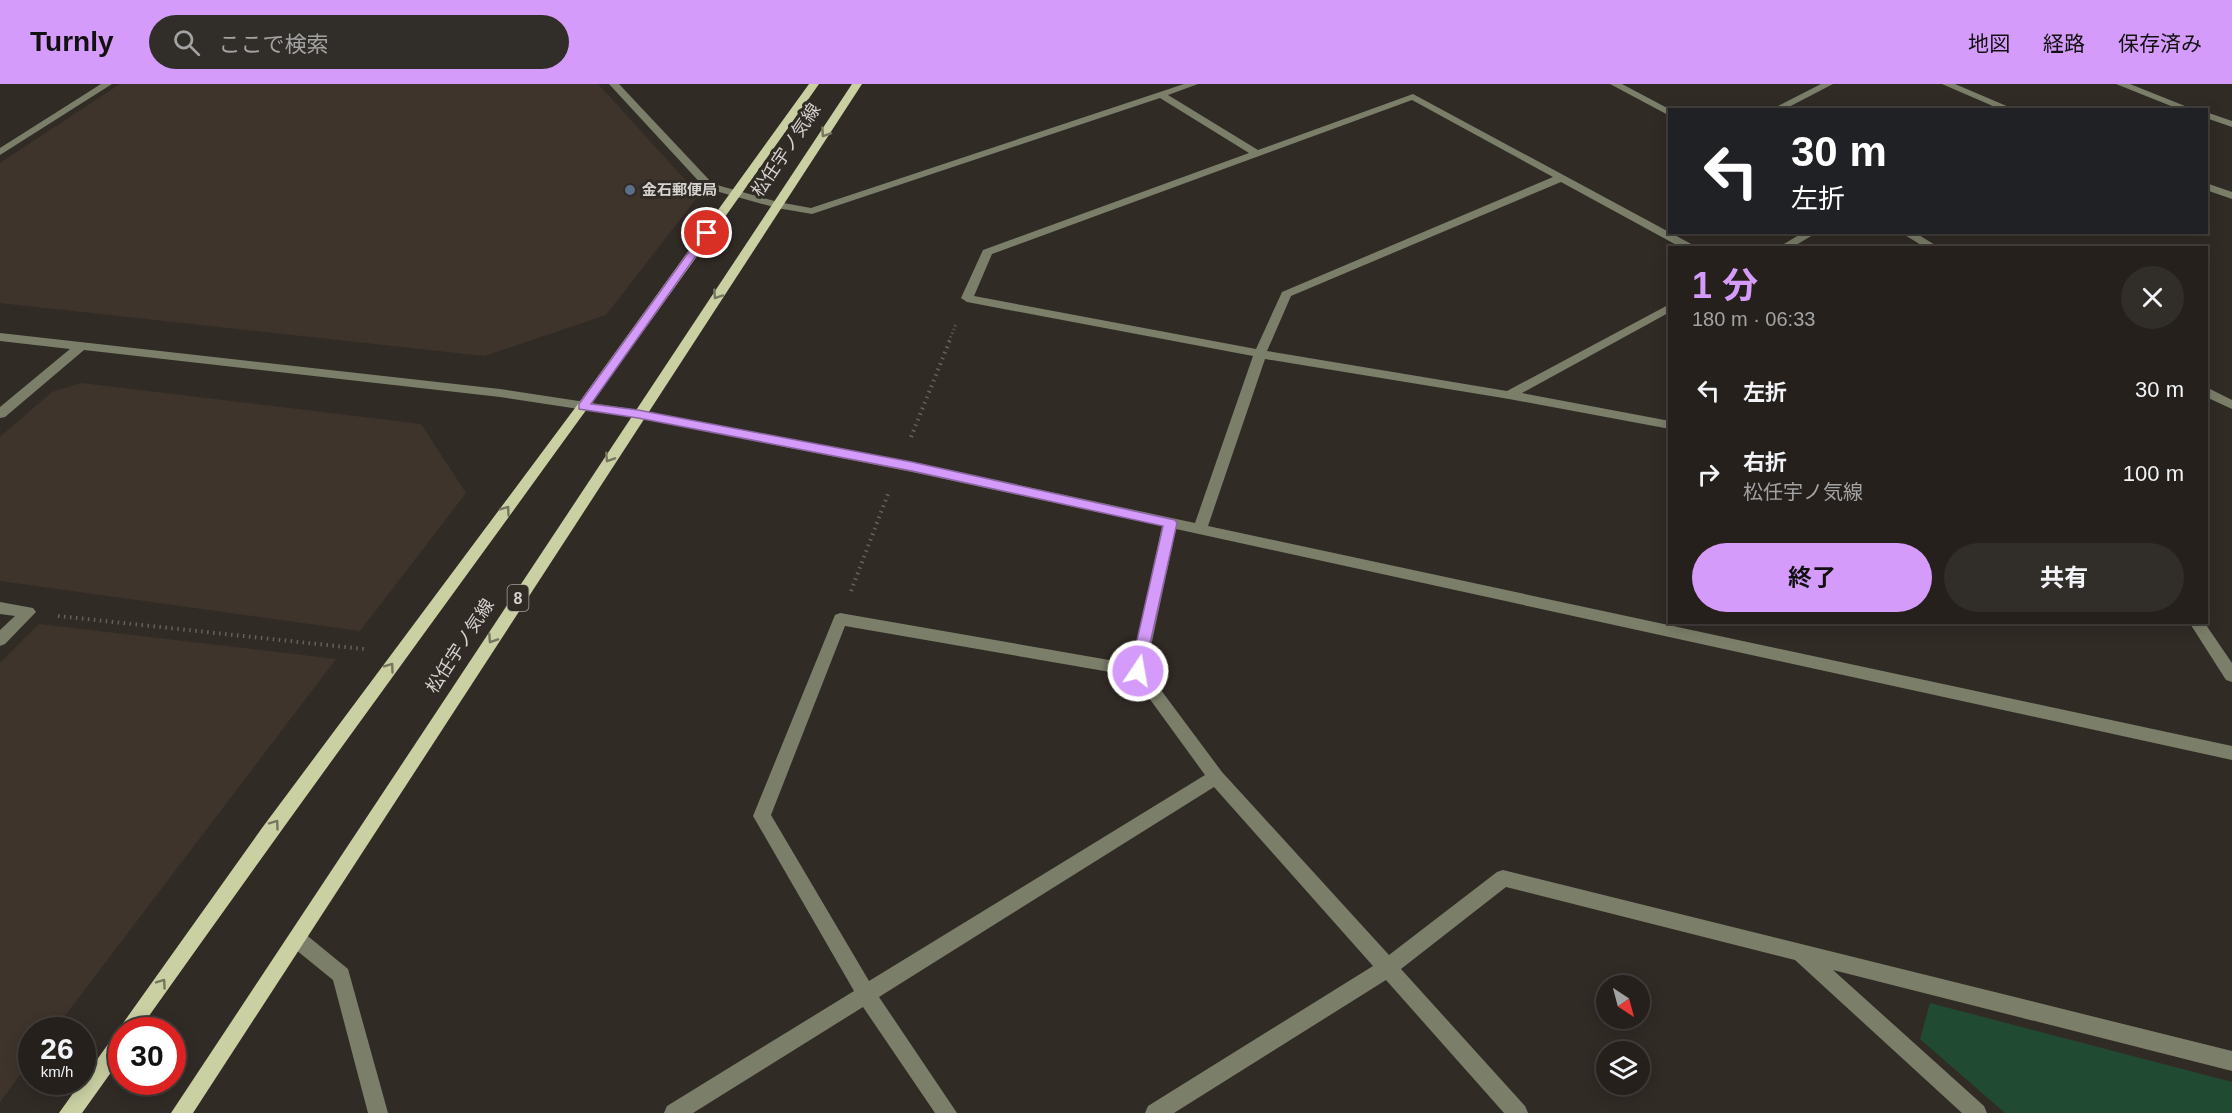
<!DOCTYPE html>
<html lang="ja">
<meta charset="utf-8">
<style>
body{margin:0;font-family:Helvetica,"Noto Sans JP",sans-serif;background:#312d29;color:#f1f3f6;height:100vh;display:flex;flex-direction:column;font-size:22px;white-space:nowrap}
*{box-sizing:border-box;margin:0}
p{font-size:20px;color:#a3a3a3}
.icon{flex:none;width:33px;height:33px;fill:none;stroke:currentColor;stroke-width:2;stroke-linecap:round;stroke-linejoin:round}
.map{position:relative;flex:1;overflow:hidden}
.details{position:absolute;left:1668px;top:162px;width:540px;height:378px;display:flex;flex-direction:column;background:#25201c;border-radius:0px;box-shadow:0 3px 15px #0003,0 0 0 2px #423e3b}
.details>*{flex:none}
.top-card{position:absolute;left:1668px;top:24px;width:540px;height:126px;border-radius:0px;box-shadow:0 3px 15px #0003,0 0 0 2px #423e3b;background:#202124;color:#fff;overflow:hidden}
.needle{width:39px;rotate:144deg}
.tools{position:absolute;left:1596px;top:891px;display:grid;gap:12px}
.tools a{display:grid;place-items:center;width:54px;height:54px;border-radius:50%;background:#25201c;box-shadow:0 3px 15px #0003,0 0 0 2px #423e3b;font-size:30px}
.speed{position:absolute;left:18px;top:933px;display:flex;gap:12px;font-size:30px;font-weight:700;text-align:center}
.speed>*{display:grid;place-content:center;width:78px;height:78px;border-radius:50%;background:#25201c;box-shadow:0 3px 15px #0003,0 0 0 2px #423e3b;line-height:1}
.speed small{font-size:15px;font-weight:400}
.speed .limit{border:9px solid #d22;background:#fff;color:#111}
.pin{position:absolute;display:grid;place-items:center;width:51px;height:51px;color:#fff;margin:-26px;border:3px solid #fff;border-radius:50%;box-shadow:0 2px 6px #0007}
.me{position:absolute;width:66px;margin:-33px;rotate:12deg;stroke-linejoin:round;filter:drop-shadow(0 0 4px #0008)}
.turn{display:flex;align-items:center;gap:21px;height:126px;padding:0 24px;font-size:27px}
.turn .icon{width:78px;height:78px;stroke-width:2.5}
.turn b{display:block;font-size:42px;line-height:51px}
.round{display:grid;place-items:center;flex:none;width:63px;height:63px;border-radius:32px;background:#312d29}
.head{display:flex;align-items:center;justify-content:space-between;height:102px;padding:0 24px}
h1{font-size:36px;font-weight:700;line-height:45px;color:#d59bfa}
.primary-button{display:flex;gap:12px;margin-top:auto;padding:12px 24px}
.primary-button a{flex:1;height:69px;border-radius:36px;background:#d59bfa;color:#111;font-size:24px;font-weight:700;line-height:69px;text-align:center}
.primary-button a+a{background:#312d29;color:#f1f3f6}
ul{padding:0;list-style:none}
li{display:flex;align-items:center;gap:18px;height:84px;padding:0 24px}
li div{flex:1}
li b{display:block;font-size:22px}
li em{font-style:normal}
header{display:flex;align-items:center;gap:36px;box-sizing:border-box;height:84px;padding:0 30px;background:#d59bfa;color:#111}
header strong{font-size:28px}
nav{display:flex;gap:33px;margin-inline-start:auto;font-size:21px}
.search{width:420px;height:54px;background:#312d29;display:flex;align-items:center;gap:15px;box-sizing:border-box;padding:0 21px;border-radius:33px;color:#a3a3a3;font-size:22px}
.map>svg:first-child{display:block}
.built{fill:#3f342b}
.green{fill:#214a33}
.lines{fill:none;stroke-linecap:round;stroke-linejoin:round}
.path-far1{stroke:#66615d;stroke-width:3;stroke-dasharray:1 3;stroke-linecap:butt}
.path{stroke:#66615d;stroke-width:4;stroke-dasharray:1.5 4.5;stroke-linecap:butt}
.minor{fill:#7b7e68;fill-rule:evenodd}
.major{fill:#cad0a2;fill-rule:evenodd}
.oneway{stroke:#76755e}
.route{fill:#d59bfa;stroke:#8a65a2;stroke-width:1.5}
.service-dot{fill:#5c6f8a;stroke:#312b26;stroke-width:2}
.labels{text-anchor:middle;stroke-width:6;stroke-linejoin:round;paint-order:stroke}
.far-poi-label{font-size:15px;font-weight:bold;fill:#d6d2cf;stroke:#312b26;text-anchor:start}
.shield{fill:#312b26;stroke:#a4a09c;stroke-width:1.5}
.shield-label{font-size:16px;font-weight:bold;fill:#d6d2cf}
.street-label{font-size:18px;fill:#d6d2cf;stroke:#312b26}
</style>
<header>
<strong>Turnly</strong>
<div class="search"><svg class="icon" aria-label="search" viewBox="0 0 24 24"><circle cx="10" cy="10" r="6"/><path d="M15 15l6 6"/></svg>ここで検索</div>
<nav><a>地図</a><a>経路</a><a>保存済み</a></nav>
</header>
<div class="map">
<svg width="2232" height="1029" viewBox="0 0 2232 1029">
<rect width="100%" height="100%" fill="#312b26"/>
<g class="built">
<path d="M 120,0 L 598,0 L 699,111 L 606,231 L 484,272 L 0,219 L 0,79 Z"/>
<path d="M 81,299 L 421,340 L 466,409 L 360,547 L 0,497 L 0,353 L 52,308 Z"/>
<path d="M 39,540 L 336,575 L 54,946 L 32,946 L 31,976 L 0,1018 L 0,579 Z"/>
</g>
<path class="green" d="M 1930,919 L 2232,998 L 2232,1029 L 2005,1029 L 1920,955 Z"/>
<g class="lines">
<path class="path-far1" d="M 949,257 L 956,240"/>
<g class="path">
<path d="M 911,353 L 950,256"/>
<path d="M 851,507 L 888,410"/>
<path d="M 58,532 L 364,565"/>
</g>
<g class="minor">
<path d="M 101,0 L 112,0 L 0,71 L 0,64 Z"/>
<path d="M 609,0 L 619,0 L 713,100 L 778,118 L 811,124 L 1184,0 L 1198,0 L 1168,11 L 1258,66 L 1413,10 L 1695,162 L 1696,164 L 1682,164 L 1561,98 L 1291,212 L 1267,267 L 1507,307 L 1670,220 L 1670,228 L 1522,309 L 1670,337 L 1670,345 L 1509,315 L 1265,275 L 1208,442 L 2232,662 L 2232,676 L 1176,445 L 1146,586 L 1222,688 L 1389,871 L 1497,788 L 1503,786 L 2232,967 L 2232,987 L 1833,886 L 1984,1022 L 1987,1029 L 1962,1029 L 1795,876 L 1506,803 L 1401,885 L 1525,1022 L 1528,1029 L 1504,1029 L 1386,896 L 1174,1029 L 1145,1029 L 1148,1022 L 1373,882 L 1214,703 L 879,913 L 957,1029 L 935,1029 L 863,923 L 693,1029 L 664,1029 L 667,1022 L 854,907 L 753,732 L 835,531 L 840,529 L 1132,580 L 1162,442 L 912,388 L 638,334 L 500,313 L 84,266 L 5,333 L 0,334 L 0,323 L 70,265 L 0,257 L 0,249 L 500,305 L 638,326 L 912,378 L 1195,439 L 1253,272 L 967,218 L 961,214 L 983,166 L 1249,69 L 1160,14 L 812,130 L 777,124 L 705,104 ZM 1412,16 L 1553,93 L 1282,208 L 1256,265 L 974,212 L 992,170 ZM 845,542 L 1133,592 L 1205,691 L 869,897 L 771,731 Z"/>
<path d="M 1610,0 L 1622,0 L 1671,26 L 1670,32 Z"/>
<path d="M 1821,0 L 1833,0 L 1783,26 L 1770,26 Z"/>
<path d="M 1942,0 L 1955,0 L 2016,26 L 2002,26 Z"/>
<path d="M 2116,0 L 2130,0 L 2195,26 L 2181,26 Z"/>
<path d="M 2206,28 L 2232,37 L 2232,43 L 2206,34 Z"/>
<path d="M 2206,99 L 2232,108 L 2232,115 L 2206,106 Z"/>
<path d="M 1804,148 L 1818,148 L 1791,164 L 1777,164 Z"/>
<path d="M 1900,148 L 1914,148 L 1940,164 L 1926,164 Z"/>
<path d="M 2206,303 L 2232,316 L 2232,325 L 2206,313 Z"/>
<path d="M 0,518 L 33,524 L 36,528 L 5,560 L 0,562 L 0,546 L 15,532 L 0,530 Z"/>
<path d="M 2189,538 L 2204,538 L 2232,579 L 2232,598 L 2226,596 Z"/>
<path d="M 297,846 L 304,849 L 348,885 L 388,1029 L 368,1029 L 333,896 L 290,861 L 288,855 L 290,849 Z"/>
</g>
<g class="major">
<path d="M 809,0 L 819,0 C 596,318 363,629 139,946 L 122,946 L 122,973 L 82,1029 L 59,1029 L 262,744 L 578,320 Z"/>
<path d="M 852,0 L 862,0 L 193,1029 L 171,1029 Z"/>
</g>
</g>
<defs><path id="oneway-chevron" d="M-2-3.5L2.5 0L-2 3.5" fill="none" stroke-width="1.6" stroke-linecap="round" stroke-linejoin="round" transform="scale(1.5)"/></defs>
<g class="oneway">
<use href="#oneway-chevron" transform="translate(825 49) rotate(124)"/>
<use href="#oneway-chevron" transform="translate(717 211) rotate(124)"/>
<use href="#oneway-chevron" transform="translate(609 374) rotate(123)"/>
<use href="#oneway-chevron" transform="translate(506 426) rotate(-54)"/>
<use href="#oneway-chevron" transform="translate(492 555) rotate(123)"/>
<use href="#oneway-chevron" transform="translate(390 583) rotate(-54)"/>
<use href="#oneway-chevron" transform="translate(275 740) rotate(-54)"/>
<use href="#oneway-chevron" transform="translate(162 899) rotate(-55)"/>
</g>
<path class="route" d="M 704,147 L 712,149 L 591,320 L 638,326 L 912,378 L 1175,436 L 1177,439 L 1143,591 L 1133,591 L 1130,587 L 1163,442 L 912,387 L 638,334 L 579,325 L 579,320 Z"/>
<circle class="service-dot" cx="630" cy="106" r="6"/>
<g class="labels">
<g class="far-poi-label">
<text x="642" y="111">金石郵便局</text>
</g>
<rect class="shield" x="507.5" y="501" width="21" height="26" rx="4.5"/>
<g class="shield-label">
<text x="518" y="520">8</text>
</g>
<g class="street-label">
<text transform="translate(786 66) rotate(-56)" y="6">松任宇ノ気線</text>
<text transform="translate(460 562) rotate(-57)" y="6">松任宇ノ気線</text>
</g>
</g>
</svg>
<div class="tools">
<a><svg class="needle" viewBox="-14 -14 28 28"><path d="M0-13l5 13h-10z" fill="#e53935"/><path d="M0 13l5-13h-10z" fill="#a3a3a3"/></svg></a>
<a><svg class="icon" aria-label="layers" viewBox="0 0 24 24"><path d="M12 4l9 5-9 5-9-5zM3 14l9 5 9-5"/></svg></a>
</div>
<div class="speed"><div>26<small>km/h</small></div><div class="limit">30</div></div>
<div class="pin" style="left:707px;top:149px;background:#d93025"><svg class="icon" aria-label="arrive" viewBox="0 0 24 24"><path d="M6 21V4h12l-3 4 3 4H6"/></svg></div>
<svg class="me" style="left:1138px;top:587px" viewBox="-20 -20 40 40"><circle r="17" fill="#d59bfa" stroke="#fff" stroke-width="3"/><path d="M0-11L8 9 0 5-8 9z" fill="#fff"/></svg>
<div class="top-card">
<div class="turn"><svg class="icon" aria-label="left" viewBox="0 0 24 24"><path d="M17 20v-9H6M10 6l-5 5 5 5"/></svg><div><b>30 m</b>左折</div></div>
</div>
<section class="details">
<div class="head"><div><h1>1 分</h1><p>180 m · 06:33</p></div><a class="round"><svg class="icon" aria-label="close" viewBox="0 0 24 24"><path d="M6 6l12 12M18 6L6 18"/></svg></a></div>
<ul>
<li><svg class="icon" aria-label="left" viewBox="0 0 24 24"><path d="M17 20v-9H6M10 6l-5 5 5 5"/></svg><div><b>左折</b></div><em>30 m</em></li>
<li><svg class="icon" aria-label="right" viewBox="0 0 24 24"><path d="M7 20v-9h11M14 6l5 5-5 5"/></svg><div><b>右折</b><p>松任宇ノ気線</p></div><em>100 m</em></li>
</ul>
<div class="primary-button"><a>終了</a><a>共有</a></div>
</section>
</div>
